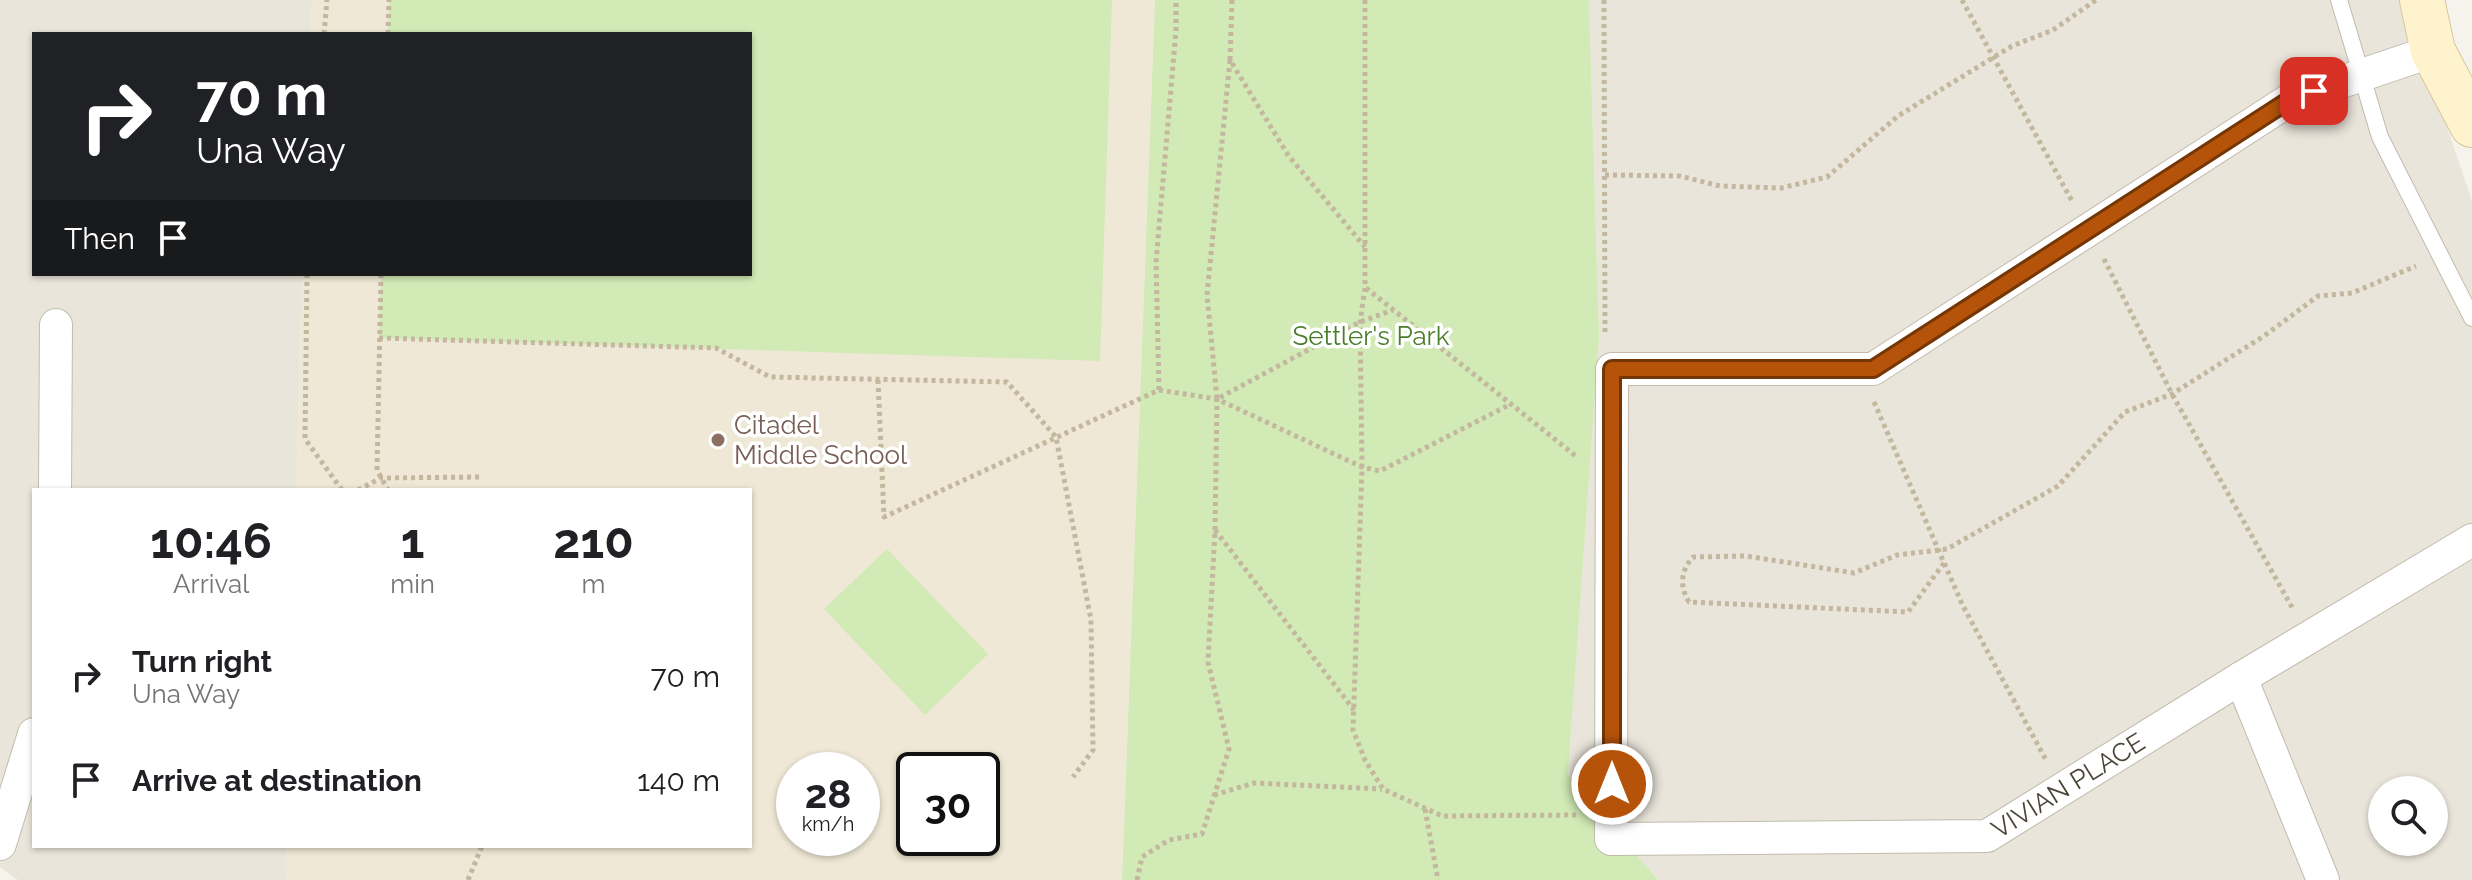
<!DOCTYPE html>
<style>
body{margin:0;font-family:Raleway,sans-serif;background:#f6f6f6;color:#202124;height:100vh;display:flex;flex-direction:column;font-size:30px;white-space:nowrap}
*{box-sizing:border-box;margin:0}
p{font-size:26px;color:#757577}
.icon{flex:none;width:44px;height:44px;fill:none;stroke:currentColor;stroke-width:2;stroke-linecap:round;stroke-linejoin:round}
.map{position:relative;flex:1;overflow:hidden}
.sheet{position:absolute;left:32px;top:488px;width:720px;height:360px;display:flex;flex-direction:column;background:#fff;border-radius:0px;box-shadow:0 2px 6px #0004}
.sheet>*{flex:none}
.top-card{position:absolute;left:32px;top:32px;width:720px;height:244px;border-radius:0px;box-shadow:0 2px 6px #0004;background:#202124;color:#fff;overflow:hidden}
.tools{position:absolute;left:2368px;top:776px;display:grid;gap:16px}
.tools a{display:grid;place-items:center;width:80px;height:80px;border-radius:50%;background:#fff;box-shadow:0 2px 6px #0004;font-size:40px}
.speed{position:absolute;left:776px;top:752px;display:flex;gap:16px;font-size:40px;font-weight:700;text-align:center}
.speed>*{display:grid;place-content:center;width:104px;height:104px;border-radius:50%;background:#fff;box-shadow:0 2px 6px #0004;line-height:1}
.speed small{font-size:20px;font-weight:400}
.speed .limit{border:4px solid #111;border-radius:12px;background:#fff;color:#111}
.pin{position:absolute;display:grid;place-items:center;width:68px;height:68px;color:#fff;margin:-34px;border-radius:16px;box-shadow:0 4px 12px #0006}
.me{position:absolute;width:88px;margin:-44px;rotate:0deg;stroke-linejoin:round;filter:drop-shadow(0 0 6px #0008)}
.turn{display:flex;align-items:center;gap:28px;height:168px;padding:0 32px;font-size:36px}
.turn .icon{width:104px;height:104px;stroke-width:2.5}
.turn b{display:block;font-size:56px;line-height:68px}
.then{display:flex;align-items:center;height:76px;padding:0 32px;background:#0003;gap:16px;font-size:30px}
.eta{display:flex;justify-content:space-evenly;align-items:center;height:136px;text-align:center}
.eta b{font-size:48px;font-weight:700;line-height:56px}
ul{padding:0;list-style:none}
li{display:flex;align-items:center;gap:24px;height:104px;padding:0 32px}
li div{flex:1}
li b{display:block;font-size:30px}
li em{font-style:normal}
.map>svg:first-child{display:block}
.residential{fill:#eae5da;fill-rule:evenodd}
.education{fill:#efe8d6;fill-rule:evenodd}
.green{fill:#d2eab5}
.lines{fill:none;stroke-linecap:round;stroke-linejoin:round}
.lane-casing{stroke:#c2bbae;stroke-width:18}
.street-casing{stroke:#c2bbae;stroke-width:34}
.secondary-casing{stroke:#d6c79b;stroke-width:46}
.path{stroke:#c4b79f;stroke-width:5;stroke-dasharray:4 4;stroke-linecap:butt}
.lane{stroke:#fff;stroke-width:16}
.street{stroke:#fff;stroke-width:32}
.secondary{stroke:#fff3cd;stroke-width:44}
.route-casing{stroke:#753606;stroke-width:20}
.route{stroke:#b45309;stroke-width:14}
.education-dot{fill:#8d6e63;stroke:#fff;stroke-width:3}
.labels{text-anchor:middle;stroke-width:7;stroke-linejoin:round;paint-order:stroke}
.park-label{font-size:26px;fill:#4a7f2a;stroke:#fff}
.education-label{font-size:26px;fill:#785e54;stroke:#fff;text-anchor:start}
.street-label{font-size:26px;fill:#4b4439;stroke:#fff}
</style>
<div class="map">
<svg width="2472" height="880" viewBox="0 0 2472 880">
<rect width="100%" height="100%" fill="#f6f3ec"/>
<g class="residential">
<path d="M 0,0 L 312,0 L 311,34 L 34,34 L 34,274 L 302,274 L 296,490 L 34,490 L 34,846 L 286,846 L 285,880 L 18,880 L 0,867 Z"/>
<path d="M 1589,0 L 2404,0 L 2472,201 L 2472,880 L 1658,880 L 1568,775 L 1599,338 ZM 2382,790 L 2434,790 L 2434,842 L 2382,842 Z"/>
</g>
<path class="education" d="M 312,0 L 1155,0 L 1122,880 L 285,880 L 286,846 L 750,846 L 750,490 L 296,490 L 302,274 L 750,274 L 750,34 L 311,34 ZM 794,770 L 862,770 L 862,838 L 794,838 ZM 914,770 L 982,770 L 982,838 L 914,838 Z"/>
<g class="green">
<path d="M 389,0 L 1112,0 L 1100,361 L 379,338 L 381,274 L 750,274 L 750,34 L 388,34 Z"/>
<path d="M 1155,0 L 1589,0 L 1599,338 L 1568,775 L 1658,880 L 1122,880 Z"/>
<path d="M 887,549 L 988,654 L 925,715 L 824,609 Z"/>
</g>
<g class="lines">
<g class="lane-casing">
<path id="lane" d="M 2339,0 L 2380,137 L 2472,318"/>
</g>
<g class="street-casing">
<g id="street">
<path id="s1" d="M 2433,51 L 2291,99 L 1873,369 L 1612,369 L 1611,839 L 1987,836 L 2241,678 L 2472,540"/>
<path d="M 55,490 L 56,325"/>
<path d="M 2241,678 L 2323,880"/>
<path d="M 0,844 L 34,734"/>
</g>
</g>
<g class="secondary-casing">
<path id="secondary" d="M 2422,0 L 2433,51 L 2472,125"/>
</g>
<g class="path">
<path d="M 1232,0 L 1230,60 L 1288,155 L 1365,247"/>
<path d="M 1365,0 L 1365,288 L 1360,322 L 1362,467 L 1353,730 L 1365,760 L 1383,789 L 1442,816 L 1579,815"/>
<path d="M 1604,0 L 1605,335"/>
<path d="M 1962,0 L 2072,201"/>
<path d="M 324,34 L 327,0"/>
<path d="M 388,34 L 389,0"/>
<path d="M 1230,60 L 1207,295 L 1217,399 L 1360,322 L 1393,310"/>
<path d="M 1605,175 L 1680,176 L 1720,186 L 1781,188 L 1827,177 L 1898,116 L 2012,46 L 2053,30 L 2096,0"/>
<path d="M 2104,259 L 2172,394 L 2293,609"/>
<path d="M 307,274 L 305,439 L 342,490"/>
<path d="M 381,274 L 377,470 L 388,490"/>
<path d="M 1366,288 L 1577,457"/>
<path d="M 379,338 L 716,348 L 770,377 L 1007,382 L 1056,437 L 1091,620 L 1093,750 L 1073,777"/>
<path d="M 878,380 L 884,517 L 1159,390 L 1156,262 L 1176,30 L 1176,0"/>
<path d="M 1159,390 L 1217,399 L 1362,467 L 1380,471 L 1511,404"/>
<path d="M 1874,402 L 1962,604 L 2046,760"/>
<path d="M 358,490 L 381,478 L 480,477"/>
<path d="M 1215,530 L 1217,399"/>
<path d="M 1944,563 L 1908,612 L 1689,602 C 1679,586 1681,570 1693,557 L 1746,556 L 1854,573 L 1897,555 L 1947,549 L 2058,486 L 2125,412 L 2172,394 L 2264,336 L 2318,296 L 2352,293 L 2416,266"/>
<path d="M 1214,795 L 1254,783 L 1382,789"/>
<path d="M 1425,809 L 1438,880"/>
<path d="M 468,880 L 482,846"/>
<path d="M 1137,880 L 1142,857 L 1169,840 L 1202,834 L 1229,749 L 1208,662 L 1215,530 L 1354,710"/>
</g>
<use href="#lane" class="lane"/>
<use href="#street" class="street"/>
<use href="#secondary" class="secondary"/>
</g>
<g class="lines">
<g class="route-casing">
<path id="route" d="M 1612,784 L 1612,369 L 1873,369 L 2291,99 L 2314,91"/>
</g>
<use href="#route" class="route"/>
</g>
<circle class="education-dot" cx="718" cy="440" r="8"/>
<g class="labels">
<g class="park-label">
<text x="1371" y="345">Settler's Park</text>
</g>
<g class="education-label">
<text x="734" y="434">Citadel<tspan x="734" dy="30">Middle School</tspan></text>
</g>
<g class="street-label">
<text dy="9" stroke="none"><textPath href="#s1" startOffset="1850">VIVIAN PLACE</textPath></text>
</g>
</g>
</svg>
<div class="tools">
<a><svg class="icon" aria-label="search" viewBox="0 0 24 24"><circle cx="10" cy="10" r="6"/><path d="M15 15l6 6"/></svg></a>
</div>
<div class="speed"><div>28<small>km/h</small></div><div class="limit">30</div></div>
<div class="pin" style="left:2314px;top:91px;background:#d93025"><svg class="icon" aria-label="arrive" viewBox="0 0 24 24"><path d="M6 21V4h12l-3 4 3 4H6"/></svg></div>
<svg class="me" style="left:1612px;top:784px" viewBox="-20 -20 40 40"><circle r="17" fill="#b45309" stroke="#fff" stroke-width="3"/><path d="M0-11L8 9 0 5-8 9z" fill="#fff"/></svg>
<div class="top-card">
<div class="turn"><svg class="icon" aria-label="right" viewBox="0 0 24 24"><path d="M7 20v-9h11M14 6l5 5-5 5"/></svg><div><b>70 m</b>Una Way</div></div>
<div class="then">Then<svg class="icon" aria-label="arrive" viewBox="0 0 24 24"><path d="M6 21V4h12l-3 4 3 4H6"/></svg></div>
</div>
<section class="sheet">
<div class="eta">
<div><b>10:46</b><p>Arrival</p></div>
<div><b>1</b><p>min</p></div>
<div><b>210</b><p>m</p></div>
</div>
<ul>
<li><svg class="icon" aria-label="right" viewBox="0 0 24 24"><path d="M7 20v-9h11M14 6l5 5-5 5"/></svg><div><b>Turn right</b><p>Una Way</p></div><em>70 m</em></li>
<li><svg class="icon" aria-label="arrive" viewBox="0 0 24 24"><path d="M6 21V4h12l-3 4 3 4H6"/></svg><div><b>Arrive at destination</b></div><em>140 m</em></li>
</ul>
</section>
</div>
